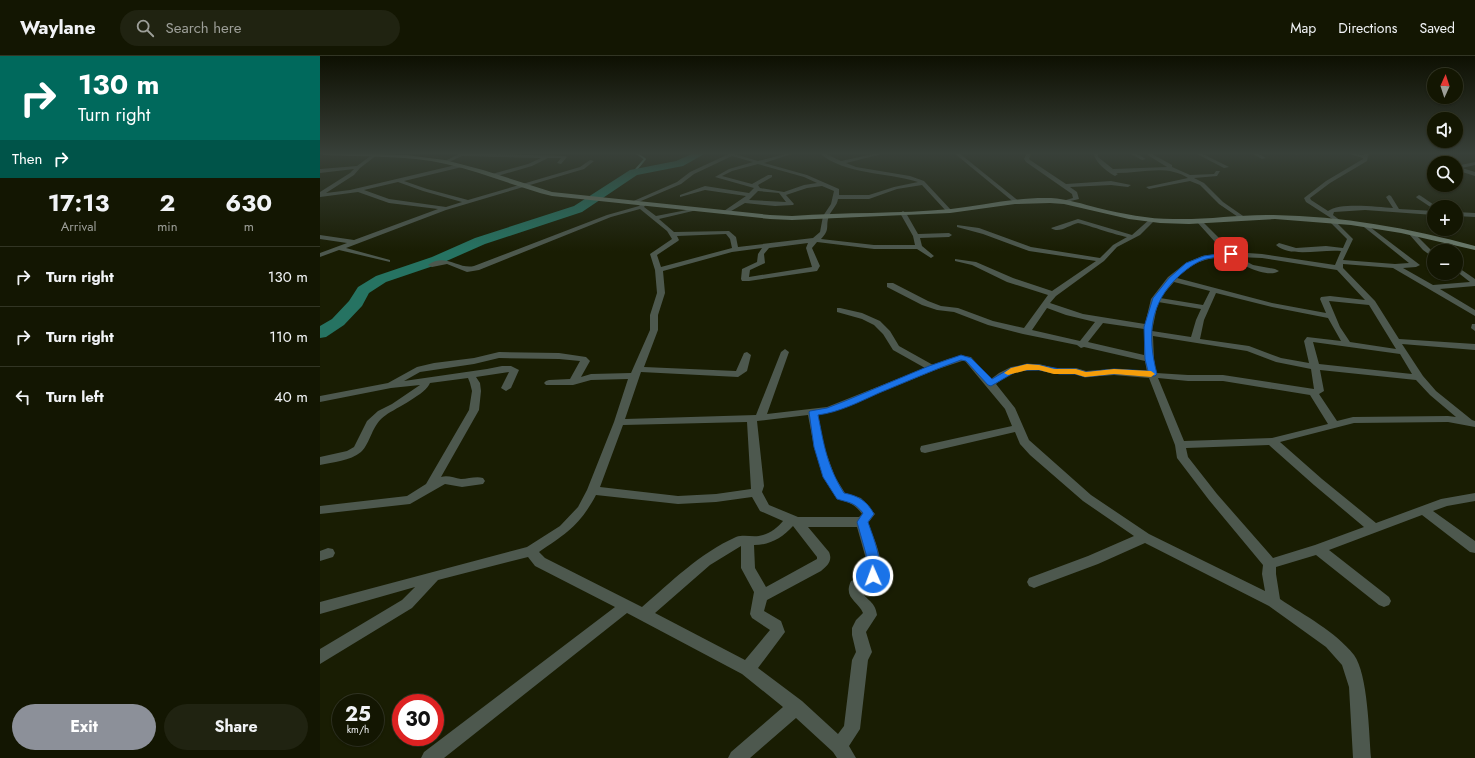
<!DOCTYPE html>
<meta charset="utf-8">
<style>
body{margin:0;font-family:Jost,sans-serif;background:#202311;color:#f1f3f6;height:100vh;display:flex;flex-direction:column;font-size:15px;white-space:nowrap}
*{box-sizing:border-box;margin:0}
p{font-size:13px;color:#9d9f99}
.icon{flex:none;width:22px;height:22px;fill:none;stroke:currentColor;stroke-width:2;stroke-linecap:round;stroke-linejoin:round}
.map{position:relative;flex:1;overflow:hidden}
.panel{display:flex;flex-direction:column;background:#131602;width:320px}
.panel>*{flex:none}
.banner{background:#00695c;color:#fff;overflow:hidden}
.needle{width:26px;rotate:3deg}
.tools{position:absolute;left:1107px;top:12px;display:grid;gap:8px}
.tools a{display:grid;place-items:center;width:36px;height:36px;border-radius:50%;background:#131602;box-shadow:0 1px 3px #0004,0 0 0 1px #323524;font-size:20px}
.speed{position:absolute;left:12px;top:638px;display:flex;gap:8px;font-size:20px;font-weight:700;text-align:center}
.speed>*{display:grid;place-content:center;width:52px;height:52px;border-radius:50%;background:#131602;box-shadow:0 1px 3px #0004,0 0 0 1px #323524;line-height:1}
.speed small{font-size:10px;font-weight:400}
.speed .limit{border:6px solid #d22;background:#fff;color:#111}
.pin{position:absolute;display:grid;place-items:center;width:34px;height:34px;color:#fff;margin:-17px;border-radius:8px;box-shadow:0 2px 6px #0006}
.me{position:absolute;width:44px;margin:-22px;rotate:358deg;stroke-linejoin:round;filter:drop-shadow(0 0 3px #0008)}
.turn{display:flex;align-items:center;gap:14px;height:84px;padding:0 12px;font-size:18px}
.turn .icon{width:52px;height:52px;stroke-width:2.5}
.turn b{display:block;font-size:28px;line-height:34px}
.then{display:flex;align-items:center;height:38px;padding:0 12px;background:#0003;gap:8px;font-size:15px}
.eta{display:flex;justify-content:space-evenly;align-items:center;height:68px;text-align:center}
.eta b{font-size:24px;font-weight:700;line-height:28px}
.primary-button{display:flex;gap:8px;margin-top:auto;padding:8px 12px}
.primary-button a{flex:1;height:46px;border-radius:24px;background:#8c9099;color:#fff;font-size:16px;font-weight:700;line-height:46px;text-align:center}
.primary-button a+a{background:#202311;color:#f1f3f6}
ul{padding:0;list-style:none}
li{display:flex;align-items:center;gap:12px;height:60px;padding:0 12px;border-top:1px solid #323524}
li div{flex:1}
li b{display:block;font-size:15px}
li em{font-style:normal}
header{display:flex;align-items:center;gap:24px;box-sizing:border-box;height:56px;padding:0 20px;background:#131602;border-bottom:1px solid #323524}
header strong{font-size:19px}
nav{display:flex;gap:22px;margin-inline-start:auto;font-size:14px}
.search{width:280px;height:36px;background:#202311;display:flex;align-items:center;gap:10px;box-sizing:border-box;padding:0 14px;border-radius:22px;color:#9d9f99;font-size:15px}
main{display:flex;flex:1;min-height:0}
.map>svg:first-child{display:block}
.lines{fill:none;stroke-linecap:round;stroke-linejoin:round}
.stream{stroke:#609786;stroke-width:2}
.river{fill:#267362;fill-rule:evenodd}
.street{fill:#4d584e;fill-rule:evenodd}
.secondary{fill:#6a7a6b;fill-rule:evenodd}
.route{fill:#1a73e8;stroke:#114b97}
.slow{fill:#f59e0b}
</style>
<header>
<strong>Waylane</strong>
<div class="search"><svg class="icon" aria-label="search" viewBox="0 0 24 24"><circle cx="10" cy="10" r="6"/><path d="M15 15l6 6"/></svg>Search here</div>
<nav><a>Map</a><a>Directions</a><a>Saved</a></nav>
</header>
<main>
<section class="panel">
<div class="banner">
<div class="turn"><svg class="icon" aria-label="right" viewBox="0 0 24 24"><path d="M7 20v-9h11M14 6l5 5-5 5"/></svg><div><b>130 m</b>Turn right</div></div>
<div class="then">Then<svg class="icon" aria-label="right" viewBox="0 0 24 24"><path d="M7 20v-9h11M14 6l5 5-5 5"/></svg></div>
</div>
<div class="eta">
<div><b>17:13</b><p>Arrival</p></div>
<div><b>2</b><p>min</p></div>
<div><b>630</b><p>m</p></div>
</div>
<ul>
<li><svg class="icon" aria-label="right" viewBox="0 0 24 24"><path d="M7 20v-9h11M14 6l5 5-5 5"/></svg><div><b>Turn right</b></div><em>130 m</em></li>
<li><svg class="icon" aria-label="right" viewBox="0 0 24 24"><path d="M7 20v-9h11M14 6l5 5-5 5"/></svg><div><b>Turn right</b></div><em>110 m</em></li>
<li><svg class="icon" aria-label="left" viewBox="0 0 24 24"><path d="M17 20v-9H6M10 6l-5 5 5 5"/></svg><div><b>Turn left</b></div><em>40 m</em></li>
</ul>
<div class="primary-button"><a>Exit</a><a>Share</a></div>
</section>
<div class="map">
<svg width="1155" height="702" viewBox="0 0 1155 702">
<rect width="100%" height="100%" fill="#191d03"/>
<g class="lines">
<path class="stream" d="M 314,116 L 325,103 L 316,97"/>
<path class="river" d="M 374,97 L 386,97 L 363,110 L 317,119 L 262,156 L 165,188 L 122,207 L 66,226 L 49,237 L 42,250 L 24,269 L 6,281 L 0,282 L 0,270 L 12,263 L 29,245 L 38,231 L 56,220 L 112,201 L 155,182 L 254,150 L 310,114 L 356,105 Z"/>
<g class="street">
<path d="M 141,97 L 245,100 L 247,101 L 241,108 L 237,107 L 241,102 L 228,102 L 212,110 L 174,121 L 172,120 L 172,118 L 208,108 L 221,102 L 142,100 L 127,107 L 123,106 Z"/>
<path d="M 411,97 L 438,105 L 469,97 L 475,97 L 444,107 L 487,119 L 519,133 L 519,139 L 549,139 L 574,131 L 598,126 C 566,116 526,119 499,97 L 504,97 L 521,105 L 558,97 L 566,97 L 526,107 L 536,111 L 590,120 L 604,125 L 631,154 L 631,156 L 627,156 L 602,129 L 577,133 L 549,143 L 518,143 C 517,150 512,153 509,160 C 505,170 511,173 501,183 L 554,189 L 595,189 L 593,180 L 580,157 L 583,155 L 586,157 L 598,178 L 629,177 L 632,179 L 629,181 L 600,182 L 602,190 L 614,200 L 611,202 L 597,193 L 554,193 L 497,186 L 492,192 L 500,210 L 497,215 L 429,225 L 422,225 L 421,223 L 422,213 L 437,206 L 438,198 L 442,192 L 412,196 L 343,215 L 345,237 L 338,259 L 338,274 L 324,311 L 416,315 L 424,297 L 427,296 L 431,299 L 427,315 L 418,321 L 321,316 L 305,363 L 436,359 L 461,296 L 465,293 L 469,296 L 447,358 L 507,351 L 605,312 L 573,294 L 563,278 L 554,269 L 542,263 L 517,256 L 517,252 L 520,252 L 542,257 L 560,265 L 570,275 L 579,290 L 613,309 C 625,304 638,298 651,301 L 671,323 L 679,317 L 691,311 L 719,308 L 734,312 L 756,312 L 766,315 L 794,313 L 827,316 L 825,305 L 764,291 L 761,292 L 757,289 L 703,278 L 668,269 L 634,256 L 617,254 L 602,249 L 567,231 L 567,227 L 573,227 L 608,245 L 621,250 L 638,252 L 673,265 L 704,272 L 728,239 L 687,226 L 652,209 L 635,205 L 635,203 L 656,206 L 693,222 L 732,235 L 776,205 L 709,195 L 663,178 L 637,171 L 637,169 L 659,172 L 711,191 L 780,202 L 793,189 L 807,181 C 799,180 761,167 758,167 C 749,169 739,178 731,172 L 758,163 L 812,179 L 830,163 L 834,163 L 834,165 L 820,179 L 797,191 L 784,205 L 736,240 L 730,247 L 763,258 L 825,268 L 831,243 L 848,221 L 866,207 L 882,200 L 905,197 L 877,166 L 877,164 L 881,164 L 913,196 L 942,198 L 1015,209 L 1021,195 C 1002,193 970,202 956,189 L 959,187 L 976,192 L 1006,190 L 1023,192 L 1027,183 L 1010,166 L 1014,164 L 986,146 L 984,142 L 1006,125 L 1043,103 L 1043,102 L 1027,97 L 1044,99 L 1045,97 L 1049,97 L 1047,105 L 1010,127 L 990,142 L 991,144 L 1008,155 C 1020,146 1058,151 1073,152 L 1066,141 L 1069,139 L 1071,140 L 1079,153 L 1114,155 L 1114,159 L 1045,154 L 1014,156 L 1013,159 L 1021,165 L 1021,167 L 1018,168 L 1033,183 L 1023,204 L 1075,208 L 1089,207 L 1044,171 L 1044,169 L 1046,168 L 1100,209 L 1096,211 L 1083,212 L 1113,229 L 1150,226 L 1136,215 L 1136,210 L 1155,223 L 1155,230 L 1120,233 L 1155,254 L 1155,260 L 1073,212 L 1023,208 L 1023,212 L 1055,245 L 1079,283 L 1155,288 L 1155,294 L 1082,288 L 1103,320 L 1116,335 L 1152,364 L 1155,365 L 1155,371 L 1128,366 L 1034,367 L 960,386 L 1002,423 L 1056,467 L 1121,443 L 1155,437 L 1155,445 L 1127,450 L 1113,455 L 1155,485 L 1155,497 L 1150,496 L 1102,459 L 1009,494 L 1069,541 L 1071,545 L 1069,549 L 1064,551 L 1059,549 L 996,499 L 956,511 L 956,518 L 960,543 C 985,560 1015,575 1034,599 C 1048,618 1049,678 1051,702 L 1033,702 L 1029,631 L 1022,609 L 1006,591 L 949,550 L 825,487 L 778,508 L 719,530 L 714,532 L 709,530 L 707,526 L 709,522 L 768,500 L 814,480 L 763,445 L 710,399 L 700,388 L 695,376 L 605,397 L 601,396 L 600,393 L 601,390 L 692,370 L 685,353 L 645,305 L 642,305 L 615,314 L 513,356 L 498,358 L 504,391 L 515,421 L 525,437 L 541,442 L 555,458 L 548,467 C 554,484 568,509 556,525 C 553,529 546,530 542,533 C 543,544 555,543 557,559 L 546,576 L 552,596 L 548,604 L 540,673 L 529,690 L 536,702 L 517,702 L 513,696 L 476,662 L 430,702 L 408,702 L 411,696 L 463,651 L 422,618 L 307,557 L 124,702 L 101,702 L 104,696 L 295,551 L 215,510 L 208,501 L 118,524 L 92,552 L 0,608 L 0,593 L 82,544 L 95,531 L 0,558 L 0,546 L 207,491 L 240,470 L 258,451 L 267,434 L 294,366 L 308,323 L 271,324 L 253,329 L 226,329 L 224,327 L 226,325 L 229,324 L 250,323 L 260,305 L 239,303 L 179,302 L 154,308 L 100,316 L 84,325 L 167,313 L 182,310 L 191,310 L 199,314 L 191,332 L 186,335 L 181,332 L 189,316 L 156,321 L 160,327 L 161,335 L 159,354 L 121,421 C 128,419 134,422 141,423 C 148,423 156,420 163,422 L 165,425 L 163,428 L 142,431 L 125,428 L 90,448 L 0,458 L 0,450 L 87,440 L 106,428 L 149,354 L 152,335 L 150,327 L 148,322 L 110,327 C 106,338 76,352 66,359 C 51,369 51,387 41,396 C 30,405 13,406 0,409 L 0,401 L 27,395 L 34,391 L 47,365 L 58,355 L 72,348 L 100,329 L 71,332 L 0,346 L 0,340 L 68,327 L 97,311 L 114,307 L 154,302 L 179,296 L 239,297 L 266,301 L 270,305 L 261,321 L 271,318 L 311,317 L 330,274 L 330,259 L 337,237 L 335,214 L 330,198 L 352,183 L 347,175 L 320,153 L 291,161 L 159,214 L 147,216 L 127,208 L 112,211 L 108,209 C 125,196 139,214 154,210 L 287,159 L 319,150 L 323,146 L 326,148 L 324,151 L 336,160 L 377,152 L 377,154 L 339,163 L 354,176 L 409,175 L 416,181 L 418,191 L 493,182 L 500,176 L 503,160 L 511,148 L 514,135 L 502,130 L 487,132 L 466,139 L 474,148 L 473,149 L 455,150 L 425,147 L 406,158 L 403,156 L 404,155 L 426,140 L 385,134 L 360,141 L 360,139 L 385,130 L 429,137 L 434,132 L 395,121 L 409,113 L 433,106 L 412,100 L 374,118 L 361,128 L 314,148 L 309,147 L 357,126 L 370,116 ZM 438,108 L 484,121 L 497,127 L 484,129 L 464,136 L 440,132 L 438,129 L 452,121 L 452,119 L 448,119 L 432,128 L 402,120 L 412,115 ZM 438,135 L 459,137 L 466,146 L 429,144 ZM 406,178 L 410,183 L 412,192 L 341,211 L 337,199 L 358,185 L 359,184 L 357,180 ZM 488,187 L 486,192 L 492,211 L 429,221 L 430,214 L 445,207 L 444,198 L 449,192 ZM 909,200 C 918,208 948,223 959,215 L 955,213 L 933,209 L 918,201 L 942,202 L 1017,214 L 1045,244 L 1010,240 L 1001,241 L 1000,243 L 1006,257 L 952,247 L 857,222 C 876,204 884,203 909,200 ZM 854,226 L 890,235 L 883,249 L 840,242 ZM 896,237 L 952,251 L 1008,262 L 1021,285 L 987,281 L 984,285 L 989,307 L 961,302 L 929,290 L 880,283 L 884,264 ZM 1009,245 L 1049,249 L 1076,293 L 1030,286 L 1020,271 ZM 838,246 L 881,253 L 876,264 L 871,281 L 832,275 ZM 727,252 L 746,259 L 775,266 L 760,285 L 712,274 ZM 783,267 L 824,273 L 824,299 L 768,286 ZM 833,280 L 927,295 L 956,306 L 991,313 L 994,333 L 903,319 L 868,319 L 836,317 L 834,303 ZM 993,286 L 1080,298 L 1092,318 L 999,308 ZM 719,314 L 734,318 L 755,318 L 765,321 L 794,319 L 829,322 L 855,389 L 857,402 L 889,444 L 943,509 L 942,518 L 945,535 L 829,478 L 771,439 L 709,384 L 695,352 L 676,328 C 692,315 699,315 719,314 ZM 1000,314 L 1096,324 L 1110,339 L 1136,361 L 1128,360 L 1033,361 L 1017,365 L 999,338 L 1004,335 ZM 838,322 L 868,325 L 903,325 L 990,339 L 1008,368 L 952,382 L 864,385 ZM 488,359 L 494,391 L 503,421 L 517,443 C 528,446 535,448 542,458 L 539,461 L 478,461 L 449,449 L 442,436 L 444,430 L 437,365 ZM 427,366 L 431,433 L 396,438 L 358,440 L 280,431 L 303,369 ZM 949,389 L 994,429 L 1044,471 L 995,489 L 953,502 L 897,438 L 868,401 L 866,392 ZM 276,439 L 358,448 L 396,446 L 432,441 L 440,455 L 463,465 C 458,471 451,477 443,479 C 434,482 425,478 416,481 C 380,497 351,526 322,551 L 225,502 L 219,496 C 247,477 260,469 276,439 ZM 473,470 L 497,501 L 497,503 L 446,531 L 435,512 L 434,489 C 450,489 462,482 473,470 ZM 488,471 L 537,471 L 546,503 L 545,519 L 531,525 C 523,542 538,545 543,557 L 536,564 L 532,572 L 532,579 L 536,596 L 532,604 L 524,670 L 518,678 L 482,645 L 438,612 L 465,576 L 461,565 L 444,555 L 447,544 L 501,515 C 507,510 513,505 509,496 ZM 421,490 L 421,512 L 434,536 L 430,558 L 432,562 L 450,574 L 425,604 L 335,557 L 390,509 Z"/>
<path d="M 634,97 L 639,97 L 700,146 L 700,148 L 696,148 Z"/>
<path d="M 707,97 L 711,97 L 709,103 L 710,104 L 746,128 L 791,125 L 811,129 L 808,131 L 791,129 L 750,131 L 757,136 L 759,143 L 746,146 L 746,144 L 753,142 L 752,138 L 706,106 L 704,103 Z"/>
<path d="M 774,97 L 801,97 L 799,98 L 778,98 L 778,101 L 793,113 L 847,111 L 826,98 L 833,97 L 832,98 L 852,109 L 852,111 L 870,119 L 894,118 L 896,115 L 900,115 L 897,120 L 874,122 L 884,127 L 903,146 L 926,162 L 921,163 L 899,148 L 880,129 L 870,125 L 829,133 L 826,131 L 868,122 C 848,108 820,117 796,117 L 798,118 L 795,120 C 789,117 773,105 774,97 Z"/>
<path d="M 809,97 L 815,97 L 826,103 L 822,104 Z"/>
<path d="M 875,97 L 881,97 L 909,111 L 904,112 Z"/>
<path d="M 931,97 L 937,97 L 946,102 L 942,103 Z"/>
<path d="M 975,97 L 983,97 L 976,99 L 974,98 Z"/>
<path d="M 53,98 L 57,99 L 40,112 L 34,119 L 6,137 L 30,134 L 140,108 L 143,110 L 142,111 L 84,125 L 107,133 L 148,144 L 260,111 L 270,104 L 274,105 L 264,113 L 126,154 L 26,192 L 70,204 L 70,206 L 19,194 L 0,201 L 0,197 L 27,187 L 0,183 L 0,179 L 34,184 L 118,153 L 69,147 L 38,136 L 0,141 L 0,136 L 30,117 L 34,113 L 0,117 L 0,113 L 37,110 ZM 78,126 L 103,135 L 142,146 L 126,151 L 69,143 L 44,134 Z"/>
<path d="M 1155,106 L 1155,109 L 1142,112 L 1155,116 L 1155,120 L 1136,114 L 1136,110 Z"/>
<path d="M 1099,139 L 1101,140 L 1117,151 L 1112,152 L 1097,142 L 1096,141 Z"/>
<path d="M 1136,156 L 1155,157 L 1155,161 L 1136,160 Z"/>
<path d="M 1089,176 L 1093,176 L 1114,197 L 1114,202 L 1103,194 L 1089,178 Z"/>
<path d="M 1152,268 L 1155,268 L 1155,275 L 1151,272 Z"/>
<path d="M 8,492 L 13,493 L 15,497 L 13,501 L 0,505 L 0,495 Z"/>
</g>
<path class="secondary" d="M 1,97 L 86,99 L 125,104 L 163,114 L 232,136 L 450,159 L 472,160 C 525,156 578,158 631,153 C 664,149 697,141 731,142 C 747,143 763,148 778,152 C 803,158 828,163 853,163 C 887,164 920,158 954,159 C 1022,160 1089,172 1155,190 L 1155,194 L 1081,177 L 1031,169 L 955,163 L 869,168 L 840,167 L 809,163 L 744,148 L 730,147 L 695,148 L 630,157 L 472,164 L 450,163 L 232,140 C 196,131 162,116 126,108 C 87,99 44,101 4,99 Z"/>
</g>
<linearGradient id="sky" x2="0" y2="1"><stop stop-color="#0e1002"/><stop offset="0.5" stop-color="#384039"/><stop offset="1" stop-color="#384039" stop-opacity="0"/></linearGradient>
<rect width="1155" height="195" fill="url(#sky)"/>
<path class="route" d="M 911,196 L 915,198 L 914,199 C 905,201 895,201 886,203 C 876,206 868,212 860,219 C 829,247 827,280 837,318 L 835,320 L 794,318 L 765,321 L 755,318 L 740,318 L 719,314 L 707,314 L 697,315 L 671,330 L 668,329 L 646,305 L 641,304 C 613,314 586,326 559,337 C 539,346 520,356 498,359 C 504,389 507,410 524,437 C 539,440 547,445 554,458 L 548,466 C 553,481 565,509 557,523 L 553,525 L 549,523 L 547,520 L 546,498 L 537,466 L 543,457 C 534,446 530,447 517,443 L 503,421 L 494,391 L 489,356 L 490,355 L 507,352 L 525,345 L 609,310 L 641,299 L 651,302 L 672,323 L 691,312 L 707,308 L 719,309 L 740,313 L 756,313 L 766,316 L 794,313 L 828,315 L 825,303 L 824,271 L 833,242 L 849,222 L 866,207 L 884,200 Z"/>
<path class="slow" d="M 707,308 L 719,309 L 734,313 L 756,313 L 766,316 L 794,313 L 831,315 L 835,318 L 831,321 L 794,318 L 765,321 L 755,318 L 734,318 L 719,314 L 707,314 L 688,319 L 684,317 L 691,312 Z"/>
</svg>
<div class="tools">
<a><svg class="needle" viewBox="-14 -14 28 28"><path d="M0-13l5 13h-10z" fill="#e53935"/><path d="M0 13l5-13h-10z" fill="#9d9f99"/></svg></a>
<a><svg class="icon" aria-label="sound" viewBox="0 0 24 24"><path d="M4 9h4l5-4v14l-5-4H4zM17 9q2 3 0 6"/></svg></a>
<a><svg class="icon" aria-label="search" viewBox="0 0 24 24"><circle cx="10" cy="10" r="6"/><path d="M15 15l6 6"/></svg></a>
<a>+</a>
<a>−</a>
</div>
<div class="speed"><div>25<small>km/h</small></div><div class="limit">30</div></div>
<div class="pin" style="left:911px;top:198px;background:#d93025"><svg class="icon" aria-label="arrive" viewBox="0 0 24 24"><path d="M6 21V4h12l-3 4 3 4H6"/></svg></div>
<svg class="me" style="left:553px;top:520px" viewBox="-20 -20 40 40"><circle r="17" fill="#1a73e8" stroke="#fff" stroke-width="3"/><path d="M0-11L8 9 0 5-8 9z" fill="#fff"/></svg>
</div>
</main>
